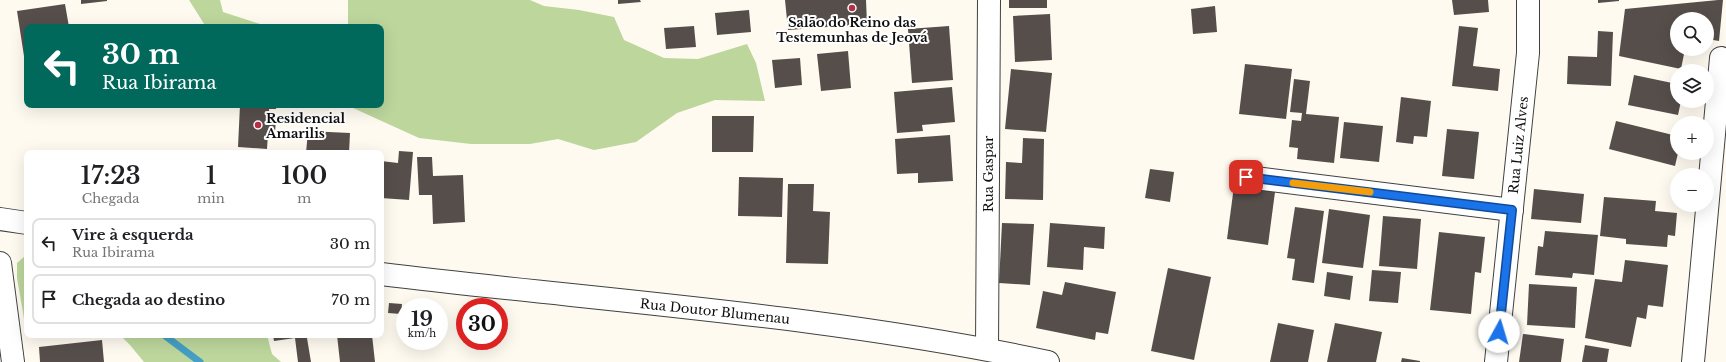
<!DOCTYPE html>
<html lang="pt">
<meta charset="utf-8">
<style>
body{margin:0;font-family:"Libre Baskerville",serif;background:#f2f2f2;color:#202124;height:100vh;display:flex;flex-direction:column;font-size:15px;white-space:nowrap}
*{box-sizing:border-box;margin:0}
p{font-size:13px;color:#757577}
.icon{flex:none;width:22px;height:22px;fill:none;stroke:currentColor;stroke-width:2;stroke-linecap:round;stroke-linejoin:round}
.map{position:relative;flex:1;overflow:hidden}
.drawer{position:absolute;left:24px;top:150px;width:360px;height:188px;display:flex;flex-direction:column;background:#fff;border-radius:8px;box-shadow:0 4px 16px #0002}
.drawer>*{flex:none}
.guide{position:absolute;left:24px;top:24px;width:360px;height:84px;border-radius:8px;box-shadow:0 4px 16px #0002;background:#00695c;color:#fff;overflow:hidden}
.tools{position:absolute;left:1670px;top:12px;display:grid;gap:8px}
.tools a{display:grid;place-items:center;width:44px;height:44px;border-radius:50%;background:#fff;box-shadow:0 4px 16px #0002;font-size:20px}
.speed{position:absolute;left:396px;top:298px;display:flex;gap:8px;font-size:20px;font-weight:700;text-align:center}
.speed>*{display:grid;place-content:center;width:52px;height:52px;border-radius:50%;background:#fff;box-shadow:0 4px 16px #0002;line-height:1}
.speed small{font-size:10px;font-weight:400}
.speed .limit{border:6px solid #d22;background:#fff;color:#111}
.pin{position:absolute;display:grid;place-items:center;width:34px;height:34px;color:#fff;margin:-17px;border-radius:8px;box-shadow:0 2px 6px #0006}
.me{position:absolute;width:44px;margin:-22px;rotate:6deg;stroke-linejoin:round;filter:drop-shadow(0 0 3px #0008)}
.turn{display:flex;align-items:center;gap:14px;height:84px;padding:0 12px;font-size:18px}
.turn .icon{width:52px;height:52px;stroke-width:2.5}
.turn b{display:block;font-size:28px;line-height:34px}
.eta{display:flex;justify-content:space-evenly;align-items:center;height:68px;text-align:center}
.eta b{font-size:24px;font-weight:600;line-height:28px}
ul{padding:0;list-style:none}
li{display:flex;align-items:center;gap:12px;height:50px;margin:0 8px 6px;padding:0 4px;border:2px solid #e0e0e0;border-radius:8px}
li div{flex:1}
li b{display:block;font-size:15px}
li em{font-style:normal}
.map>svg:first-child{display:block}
.forest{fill:#bcd69c}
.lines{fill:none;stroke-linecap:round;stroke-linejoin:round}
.stream{stroke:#459ec3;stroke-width:7}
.building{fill:#564e4b}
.minor-casing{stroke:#414141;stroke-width:24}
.tertiary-casing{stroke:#414141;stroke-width:24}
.minor{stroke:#fff;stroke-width:22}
.tertiary{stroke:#fff;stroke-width:22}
.route-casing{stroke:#114b97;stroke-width:10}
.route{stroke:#1a73e8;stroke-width:7}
.slow{stroke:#f59e0b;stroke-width:7}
.poi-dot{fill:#b43044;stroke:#fff;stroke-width:1.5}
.labels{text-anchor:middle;stroke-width:4;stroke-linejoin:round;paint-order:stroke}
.poi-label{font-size:13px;font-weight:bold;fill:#0e0e0e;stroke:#fff}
.street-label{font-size:13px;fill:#0e0e0e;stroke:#fff}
</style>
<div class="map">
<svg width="1726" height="362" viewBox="0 0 1726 362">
<rect width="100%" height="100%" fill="#fefaf0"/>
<g class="forest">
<path d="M 189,0 L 220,0 L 223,12 L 266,26 L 280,27 L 206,27 Z"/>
<path d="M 348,0 L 530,0 L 544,6 L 579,10 L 614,17 L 624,40 L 664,58 L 698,59 L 747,44 L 756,63 L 765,101 L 715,100 L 677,113 L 636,142 L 594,150 L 558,139 L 530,144 L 471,144 L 419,138 L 353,108 L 350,105 L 381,105 L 381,27 L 348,27 Z"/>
<path d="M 27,254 L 27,330 L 26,330 L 17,278 L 17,263 Z"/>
<path d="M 120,335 L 202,335 L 206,338 L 210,335 L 267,335 L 272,354 L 281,362 L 144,362 L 130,345 Z"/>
</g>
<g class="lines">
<path class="stream" d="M 164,335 L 200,362"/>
</g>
<g class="building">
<path d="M 81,0 L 107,0 L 107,1 L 81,4 Z"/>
<path d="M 618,0 L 640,0 L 641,2 L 618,4 Z"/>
<path d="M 785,0 L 866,0 L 867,24 L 788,30 Z"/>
<rect x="1009" y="0" width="38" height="8"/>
<path d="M 1452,0 L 1488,0 L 1489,12 L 1454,15 Z"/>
<path d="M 1598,0 L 1619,0 L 1619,1 L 1598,3 Z"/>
<path d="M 1718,0 L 1723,0 L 1719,41 L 1707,39 L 1707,19 L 1677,19 L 1677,49 L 1685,49 L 1681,69 L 1619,56 L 1625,9 Z"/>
<path d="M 65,4 L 69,27 L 27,27 L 26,69 L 17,11 Z"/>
<path d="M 1215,6 L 1217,32 L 1193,34 L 1191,9 Z"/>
<path d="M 749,10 L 751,32 L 717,35 L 715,13 Z"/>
<path d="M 1050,14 L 1052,60 L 1015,62 L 1013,16 Z"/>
<path d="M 694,26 L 696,47 L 666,49 L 664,28 Z"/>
<path d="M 949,26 L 953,80 L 912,83 L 908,29 Z"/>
<path d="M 1459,26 L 1478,28 L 1473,66 L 1500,69 L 1498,91 L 1452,86 Z"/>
<path d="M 1598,31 L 1613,32 L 1611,86 L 1567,84 L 1568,56 L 1597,57 Z"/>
<path d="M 848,51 L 851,88 L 821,91 L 817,54 Z"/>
<path d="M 800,58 L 802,85 L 775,88 L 772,60 Z"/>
<path d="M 1245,64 L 1292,69 L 1286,119 L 1239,114 Z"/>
<path d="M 1011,69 L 1052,73 L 1046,132 L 1005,129 Z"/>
<path d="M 1634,75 L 1677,84 L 1677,101 L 1681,101 L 1678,115 L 1628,105 Z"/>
<path d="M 1294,79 L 1310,81 L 1306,114 L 1339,117 L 1334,163 L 1297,159 L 1298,148 L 1289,147 L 1292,120 L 1301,121 L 1302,113 L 1290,112 Z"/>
<path d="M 952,87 L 955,122 L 922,125 L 923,131 L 897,133 L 894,92 Z"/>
<path d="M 1401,97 L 1431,101 L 1427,137 L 1414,136 L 1413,144 L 1396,142 Z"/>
<path d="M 240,105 L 277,105 L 276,109 L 269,109 L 269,117 L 276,118 L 275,133 L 268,133 L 267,149 L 238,147 Z"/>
<path d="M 712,116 L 754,116 L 753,152 L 712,152 Z"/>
<path d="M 1616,121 L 1677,136 L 1678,153 L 1675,166 L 1609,149 Z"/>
<path d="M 1344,122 L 1383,126 L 1379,162 L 1340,158 Z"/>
<path d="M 1447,129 L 1479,132 L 1474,179 L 1442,176 Z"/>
<path d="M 308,131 L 350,133 L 349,153 L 306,153 Z"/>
<path d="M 950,135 L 953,181 L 918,183 L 918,173 L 897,174 L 895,139 Z"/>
<path d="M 1023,138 L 1044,139 L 1043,200 L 1005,199 L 1006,162 L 1022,163 Z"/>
<path d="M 399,151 L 413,152 L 409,200 L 381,198 L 381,161 L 398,163 Z"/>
<path d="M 417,157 L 432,157 L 433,176 L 463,175 L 465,222 L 433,224 L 432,195 L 419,195 Z"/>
<path d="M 1150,169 L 1174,172 L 1170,202 L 1145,198 Z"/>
<path d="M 739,177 L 783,178 L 782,217 L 738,216 Z"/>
<path d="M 788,184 L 814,184 L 813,211 L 830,212 L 828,264 L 786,263 Z"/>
<path d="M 1234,186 L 1275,192 L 1268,245 L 1227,239 Z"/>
<path d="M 1534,189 L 1584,194 L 1581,223 L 1531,219 Z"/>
<path d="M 1604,197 L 1656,201 L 1655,211 L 1677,213 L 1675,236 L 1668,235 L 1667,247 L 1626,244 L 1626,239 L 1600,236 Z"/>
<path d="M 1295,207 L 1324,211 L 1314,283 L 1292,280 L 1295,259 L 1287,258 Z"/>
<path d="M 1329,209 L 1370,215 L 1363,268 L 1322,263 Z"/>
<path d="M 1383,216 L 1421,219 L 1417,269 L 1379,266 Z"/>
<path d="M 1002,223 L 1034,224 L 1030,285 L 999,283 Z"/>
<path d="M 1050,223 L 1105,227 L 1104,249 L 1084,247 L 1083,270 L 1047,267 Z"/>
<path d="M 1545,231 L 1598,235 L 1594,275 L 1573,273 L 1572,278 L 1535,275 L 1538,246 L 1543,247 Z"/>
<path d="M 1439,232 L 1485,237 L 1481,273 L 1475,272 L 1471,314 L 1430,310 Z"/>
<path d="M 1625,260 L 1668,265 L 1663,307 L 1648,305 L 1646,319 L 1637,317 L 1631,347 L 1585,338 L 1595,279 L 1622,282 Z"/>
<path d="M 1168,268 L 1211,277 L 1194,360 L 1151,351 Z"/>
<path d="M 1372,270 L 1401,272 L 1398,303 L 1369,301 Z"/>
<path d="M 1327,272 L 1353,276 L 1350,300 L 1324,296 Z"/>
<path d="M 1065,282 L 1116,292 L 1108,334 L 1096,332 L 1095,340 L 1036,328 L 1043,291 L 1062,295 Z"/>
<path d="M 1529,284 L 1577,287 L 1575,328 L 1527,325 Z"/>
<path d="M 389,303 L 402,304 L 401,314 L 388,313 Z"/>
<path d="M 1278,323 L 1314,330 L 1308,362 L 1270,362 Z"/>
<path d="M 1335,323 L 1382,332 L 1376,362 L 1327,362 Z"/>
<path d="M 1523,334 L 1564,339 L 1561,362 L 1519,362 Z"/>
<path d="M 273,335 L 309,335 L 310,338 L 307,338 L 311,362 L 298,362 L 295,338 L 274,341 Z"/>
<path d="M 337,335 L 372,335 L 375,362 L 340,362 Z"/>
<path d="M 102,340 L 104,362 L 40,362 L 39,347 Z"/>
<path d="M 1585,345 L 1609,349 L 1607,362 L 1582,362 Z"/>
<path d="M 1402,358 L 1420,361 L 1420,362 L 1401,362 Z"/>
</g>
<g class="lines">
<g class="minor-casing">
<g id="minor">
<path d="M 1247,177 L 1512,210"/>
<path d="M 987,349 L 989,0"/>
<path d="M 1496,362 L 1528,53 L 1528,0"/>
<path d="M 1693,362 L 1721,58"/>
</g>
</g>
<g class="tertiary-casing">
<g id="tertiary">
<path d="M 0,219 L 27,223"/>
<path d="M 0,263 L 13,362"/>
<path d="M 381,274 C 603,301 829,315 1048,362"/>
</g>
</g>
<use href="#minor" class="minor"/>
<use href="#tertiary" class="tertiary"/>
</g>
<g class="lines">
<g class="route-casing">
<path id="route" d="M 1246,177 L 1512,210 L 1499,332"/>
</g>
<use href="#route" class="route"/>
<path class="slow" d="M 1293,183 L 1370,192"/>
</g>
<g class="poi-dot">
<circle cx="852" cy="8" r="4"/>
<circle cx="258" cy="125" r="4"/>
</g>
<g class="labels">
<g class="poi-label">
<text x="852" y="27">Salão do Reino das<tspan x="852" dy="15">Testemunhas de Jeová</tspan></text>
<text x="266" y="123" text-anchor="start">Residencial<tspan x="266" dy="15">Amarilis</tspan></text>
</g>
<g class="street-label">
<text transform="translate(1518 145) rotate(-84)" y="5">Rua Luiz Alves</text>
<text transform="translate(988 174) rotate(-90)" y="5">Rua Gaspar</text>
<text transform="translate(715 311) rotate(6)" y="5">Rua Doutor Blumenau</text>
</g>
</g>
</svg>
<div class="tools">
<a><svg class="icon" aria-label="search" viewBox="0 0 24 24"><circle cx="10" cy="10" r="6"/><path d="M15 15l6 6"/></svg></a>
<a><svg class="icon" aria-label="layers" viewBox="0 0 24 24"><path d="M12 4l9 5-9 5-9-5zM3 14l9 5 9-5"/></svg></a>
<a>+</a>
<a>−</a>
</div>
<div class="speed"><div>19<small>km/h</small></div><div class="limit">30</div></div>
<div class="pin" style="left:1246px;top:177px;background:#d93025"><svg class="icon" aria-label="arrive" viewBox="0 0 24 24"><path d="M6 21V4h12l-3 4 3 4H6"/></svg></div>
<svg class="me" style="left:1499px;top:332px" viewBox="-20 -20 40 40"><circle r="19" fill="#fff"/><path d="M0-13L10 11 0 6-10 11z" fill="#1a73e8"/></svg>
<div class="guide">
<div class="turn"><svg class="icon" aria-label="left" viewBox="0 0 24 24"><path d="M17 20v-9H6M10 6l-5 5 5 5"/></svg><div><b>30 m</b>Rua Ibirama</div></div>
</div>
<section class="drawer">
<div class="eta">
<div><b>17:23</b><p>Chegada</p></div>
<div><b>1</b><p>min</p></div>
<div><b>100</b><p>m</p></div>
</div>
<ul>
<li><svg class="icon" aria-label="left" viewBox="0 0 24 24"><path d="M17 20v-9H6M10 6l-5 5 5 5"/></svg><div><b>Vire à esquerda</b><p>Rua Ibirama</p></div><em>30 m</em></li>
<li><svg class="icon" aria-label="arrive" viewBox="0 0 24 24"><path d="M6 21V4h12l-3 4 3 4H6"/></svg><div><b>Chegada ao destino</b></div><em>70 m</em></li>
</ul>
</section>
</div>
